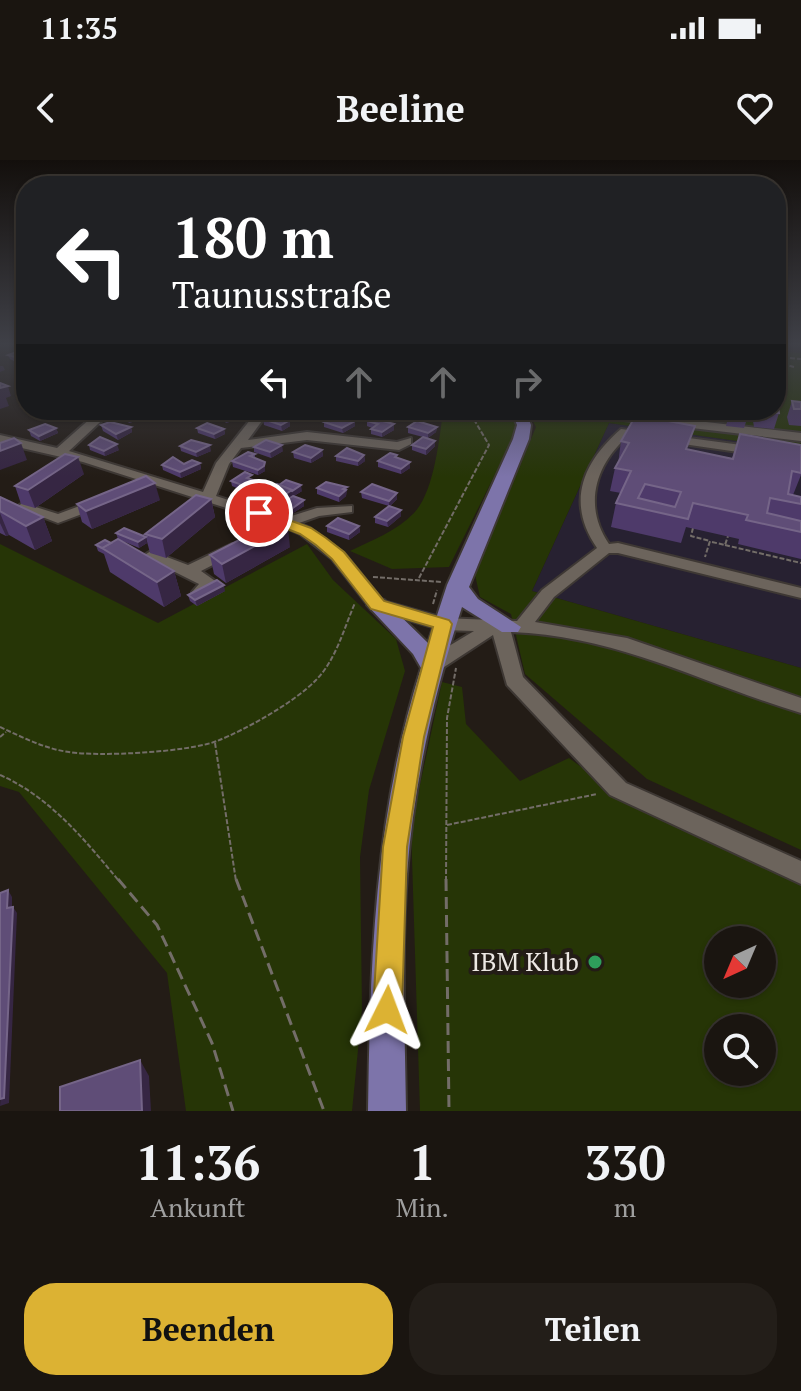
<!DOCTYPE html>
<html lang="de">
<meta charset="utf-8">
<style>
body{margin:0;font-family:"PT Serif",serif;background:#231e19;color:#f1f3f6;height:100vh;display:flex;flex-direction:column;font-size:30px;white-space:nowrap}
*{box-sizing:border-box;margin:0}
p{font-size:26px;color:#9f9f9f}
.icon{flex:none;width:44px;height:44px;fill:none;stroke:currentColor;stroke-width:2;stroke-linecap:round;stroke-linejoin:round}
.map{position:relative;height:951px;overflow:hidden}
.drawer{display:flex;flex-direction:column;background:#1a1510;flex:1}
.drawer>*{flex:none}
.hud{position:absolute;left:16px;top:16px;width:770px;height:244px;border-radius:32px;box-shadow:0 2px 6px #0004,0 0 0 2px #383430;background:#202124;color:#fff;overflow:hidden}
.needle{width:52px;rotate:224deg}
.controls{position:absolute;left:704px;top:766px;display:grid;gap:16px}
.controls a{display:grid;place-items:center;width:72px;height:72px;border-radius:50%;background:#1a1510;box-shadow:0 2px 6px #0004,0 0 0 2px #383430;font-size:40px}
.pin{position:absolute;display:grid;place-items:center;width:68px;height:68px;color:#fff;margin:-34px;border:4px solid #fff;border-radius:50%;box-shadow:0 2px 8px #0007}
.me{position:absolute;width:88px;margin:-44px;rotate:3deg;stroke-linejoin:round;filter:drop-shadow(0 0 6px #0008)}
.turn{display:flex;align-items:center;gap:28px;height:168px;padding:0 24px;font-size:36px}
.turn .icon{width:104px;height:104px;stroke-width:2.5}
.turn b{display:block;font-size:56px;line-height:68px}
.lanes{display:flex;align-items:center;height:76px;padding:0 24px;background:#0003;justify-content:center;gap:40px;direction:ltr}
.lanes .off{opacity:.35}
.eta{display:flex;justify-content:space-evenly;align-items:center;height:136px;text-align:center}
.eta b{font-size:48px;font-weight:700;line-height:56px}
.cta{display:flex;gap:16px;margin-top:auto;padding:16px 24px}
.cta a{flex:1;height:92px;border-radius:32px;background:#dcb233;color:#111;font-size:32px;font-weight:700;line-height:92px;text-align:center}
.cta a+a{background:#231e19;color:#f1f3f6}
.status{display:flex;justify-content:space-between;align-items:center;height:56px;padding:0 40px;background:#1a1510;direction:ltr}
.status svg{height:22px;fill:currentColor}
header{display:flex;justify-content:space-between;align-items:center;height:104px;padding:0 24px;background:#1a1510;font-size:36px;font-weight:700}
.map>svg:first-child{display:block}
.commercial{fill:#272131}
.green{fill:#263506;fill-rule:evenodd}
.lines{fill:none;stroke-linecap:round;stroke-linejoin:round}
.minor-casing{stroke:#3e3834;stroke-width:4}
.major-casing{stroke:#3e3834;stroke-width:4}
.path-far1{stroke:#736d68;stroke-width:2;stroke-dasharray:5 2;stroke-linecap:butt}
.path{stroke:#736d68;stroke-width:3;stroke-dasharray:12 6;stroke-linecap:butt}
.minor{fill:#6c645c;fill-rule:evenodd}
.major{fill:#7d74aa;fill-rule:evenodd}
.wall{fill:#4e3a6a}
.shaded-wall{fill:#362643}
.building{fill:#5f4d77;stroke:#756588;stroke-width:2;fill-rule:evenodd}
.route{fill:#dcb233;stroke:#8f7421;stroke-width:2}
.leisure-dot{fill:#2e9e5b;stroke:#231c16;stroke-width:3}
.labels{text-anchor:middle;stroke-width:8;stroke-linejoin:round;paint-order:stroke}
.near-poi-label{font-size:26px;fill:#ede8e4;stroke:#231c16;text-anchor:end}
</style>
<div class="status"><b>11:35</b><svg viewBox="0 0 49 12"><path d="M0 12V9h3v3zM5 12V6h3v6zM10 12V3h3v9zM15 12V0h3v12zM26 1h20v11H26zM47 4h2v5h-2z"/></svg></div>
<header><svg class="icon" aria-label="back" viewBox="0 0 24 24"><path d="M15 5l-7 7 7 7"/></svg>Beeline<svg class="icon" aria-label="heart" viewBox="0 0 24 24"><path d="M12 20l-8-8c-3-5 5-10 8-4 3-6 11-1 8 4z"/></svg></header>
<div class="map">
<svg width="801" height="951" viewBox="0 0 801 951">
<rect width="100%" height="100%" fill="#231c16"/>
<path class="commercial" d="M 609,263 L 801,290 L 801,508 L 532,431 Z"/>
<g class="green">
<path d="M 776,191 L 801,193 L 801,290 L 609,263 L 532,431 L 801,508 L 801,690 L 647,619 L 525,514 L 511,454 L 480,437 L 475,415 L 536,267 L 527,250 L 776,250 Z"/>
<path d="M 436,250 L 511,250 L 519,266 L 449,407 L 392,409 L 350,391 C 372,380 397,371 414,353 C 434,332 439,280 443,252 Z"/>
<path d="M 0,384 L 158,463 L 307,384 L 333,420 L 396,479 L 405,511 L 369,630 L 360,697 L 362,849 L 352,951 L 186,951 L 167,813 L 19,632 L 0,626 Z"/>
<path d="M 442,522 L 462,527 L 466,564 L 520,621 L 569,598 L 624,638 L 801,721 L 801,951 L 420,951 L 411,667 ZM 718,780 L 762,780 L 762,824 L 718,824 ZM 718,868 L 762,868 L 762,912 L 718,912 Z"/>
</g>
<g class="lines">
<g class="minor-casing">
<g id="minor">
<path d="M 100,250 L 113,250 L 69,291 L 203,332 L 216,303 L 258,250 L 270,250 L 248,280 L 307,272 L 397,282 L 411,278 L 411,284 L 399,290 L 307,280 L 241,288 L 229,304 L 216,336 L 285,358 L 317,348 L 352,346 L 352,352 L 319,356 L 299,363 L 310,368 L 344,393 L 383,441 L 443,458 L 517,461 L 542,430 L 597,388 C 566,343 582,303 621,269 L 801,293 L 801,301 L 628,276 C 595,305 583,346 609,384 L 618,383 L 801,428 L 801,438 L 618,393 L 609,393 L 554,437 L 535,462 L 627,478 L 801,538 L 801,553 C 700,523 620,476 511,472 L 523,517 L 626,623 L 801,701 L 801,724 L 610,635 L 507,525 L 493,475 L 438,511 L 424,511 L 422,506 L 424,501 L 474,471 L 443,470 L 371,449 L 332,399 L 300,374 L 284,367 L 275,367 L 273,363 L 83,302 L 0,283 L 0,275 L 57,288 Z"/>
<path d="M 567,250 L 603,250 L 801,273 L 801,281 L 573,254 Z"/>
<path d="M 101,338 L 106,339 L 106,345 L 58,363 L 16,347 L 23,343 L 58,354 Z"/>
<path d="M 232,384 L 238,386 L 240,389 L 238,392 L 201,411 L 218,423 L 206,436 L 200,437 L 192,432 L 199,424 L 143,396 L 151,391 L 188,405 Z"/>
</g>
</g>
<g class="major-casing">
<path id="major" d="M 511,250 L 525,250 L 531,265 L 529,279 L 469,427 L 478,439 L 521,467 L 518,472 L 502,472 L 462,447 C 434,533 414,623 407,714 C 401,793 405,872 406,951 L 368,951 C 370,800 375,653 421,508 L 413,494 L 367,445 L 377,438 L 384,440 L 428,483 L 447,425 L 513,279 L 517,265 Z"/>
</g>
<g class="path-far1">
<path d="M 776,197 L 801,199"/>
<path d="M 776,202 L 794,207"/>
<path d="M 693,368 L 691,376 L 710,381 L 705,397"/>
<path d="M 712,382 L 725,385 L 728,376"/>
<path d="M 725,385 L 801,403"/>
<path d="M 373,417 L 442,422"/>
<path d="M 419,418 L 489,285 L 472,256 L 462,250"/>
<path d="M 433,444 L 437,430"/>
<path d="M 0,567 C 22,577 45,589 69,592 C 99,597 189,592 217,581 C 245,570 295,542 316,520 C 336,500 344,468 355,443"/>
<path d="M 0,577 L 6,572"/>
<path d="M 215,583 L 236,721"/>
<path d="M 0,615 C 50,637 85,680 119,721"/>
<path d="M 447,665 L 597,634"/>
<path d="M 446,721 L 447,558 L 456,508"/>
</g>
<g class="path">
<path d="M 118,719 L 157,765 L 212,883 L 233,951"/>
<path d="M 236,719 L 324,951"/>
<path d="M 446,719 L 449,951"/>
</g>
<use href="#minor" class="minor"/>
<use href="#major" class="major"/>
</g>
<g class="wall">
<path d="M 26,190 L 26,199 L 16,202 L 10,199 L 8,195 Z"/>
<path d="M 792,241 L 801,242 L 801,266 L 789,265 L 787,257 Z"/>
<path d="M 730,250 L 750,250 L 744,268 L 726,266 Z"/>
<path d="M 757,250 L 776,250 L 779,253 L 774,269 L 754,267 L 753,261 Z"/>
<path d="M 112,251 L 142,257 L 130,263 L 113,256 Z"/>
<path d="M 215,251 L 239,257 L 227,263 L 220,260 L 220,258 L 216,256 Z"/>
<path d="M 392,255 L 392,261 L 389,263 L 394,264 L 394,270 L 382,277 L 371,274 L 371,269 L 372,268 L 367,266 L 367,261 Z"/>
<path d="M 263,259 L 290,266 L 282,271 L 264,265 Z"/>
<path d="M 324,262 L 355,266 L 343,273 L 324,267 Z"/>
<path d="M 101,265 L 131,267 L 132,272 L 118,280 L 103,271 Z"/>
<path d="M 408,267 L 437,267 L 436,272 L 428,278 L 435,286 L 426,295 L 412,290 L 412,285 L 423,277 L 408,273 Z"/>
<path d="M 56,268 L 58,273 L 40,281 L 31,276 L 29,270 Z"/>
<path d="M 197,268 L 224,269 L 225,274 L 215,279 L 198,273 Z"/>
<path d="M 740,274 L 801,285 L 801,315 L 793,335 L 801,337 L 801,399 L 738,384 L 739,379 L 686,367 L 681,383 L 611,367 L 616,343 L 621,333 L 610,331 L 615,308 L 618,304 L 621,281 L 689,290 L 732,298 Z"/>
<path d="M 89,285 L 119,290 L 105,296 L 90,290 Z"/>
<path d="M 180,286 L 211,291 L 197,297 L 181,291 Z"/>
<path d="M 254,287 L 283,291 L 271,298 L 254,292 Z"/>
<path d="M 322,290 L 323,296 L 311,303 L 294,298 L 293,292 Z"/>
<path d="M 255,294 L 255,298 L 265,308 L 265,311 L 258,315 L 233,307 L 232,301 Z"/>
<path d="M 364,295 L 365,301 L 358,306 L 336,301 L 336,296 Z"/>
<path d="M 397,298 L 410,302 L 410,308 L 401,314 L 378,307 L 378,301 Z"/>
<path d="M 200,303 L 201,309 L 181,318 L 163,310 L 162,305 Z"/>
<path d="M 84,314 L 35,348 L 21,344 L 15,326 Z"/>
<path d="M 253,320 L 259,322 L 260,328 L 250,334 L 232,326 L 231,321 Z"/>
<path d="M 347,327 L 346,336 L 339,342 L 317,334 L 317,328 Z"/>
<path d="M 302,331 L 294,336 L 304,340 L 304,346 L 290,355 L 265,345 L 264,343 L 262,342 L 261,336 L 263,334 Z"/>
<path d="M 361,332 L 397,339 L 390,346 L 401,356 L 388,367 L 375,363 L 375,357 L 389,346 L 362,338 Z"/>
<path d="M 0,337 L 43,357 L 52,381 L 35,390 L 9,375 L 6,376 L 0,373 Z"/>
<path d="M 211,339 L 215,357 L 166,398 L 150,393 L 145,374 Z"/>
<path d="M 160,340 L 92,369 L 82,362 L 77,344 Z"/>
<path d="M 327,366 L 359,366 L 360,372 L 349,380 L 327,372 Z"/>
<path d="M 116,373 L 147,383 L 139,388 L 120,380 L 174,411 L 181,436 L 164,447 L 110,412 L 104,394 L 98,391 L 96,385 L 111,383 L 118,379 Z"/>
<path d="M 290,387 L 226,423 L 214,414 L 210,395 Z"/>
<path d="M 225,431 L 197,446 L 190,441 L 188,435 Z"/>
</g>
<g class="shaded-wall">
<path d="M 26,194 L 26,199 L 16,202 L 15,197 Z"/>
<path d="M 0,206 L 3,206 L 5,210 L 0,212 Z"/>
<path d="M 8,226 L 11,236 L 6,238 L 9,246 L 0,249 L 0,228 Z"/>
<path d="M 140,252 L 142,257 L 130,263 L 129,257 Z"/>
<path d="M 238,252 L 239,257 L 227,263 L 226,258 Z"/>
<path d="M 392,255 L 392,261 L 383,266 L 383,261 Z"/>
<path d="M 290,260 L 290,266 L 282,271 L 281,265 Z"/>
<path d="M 355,261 L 355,266 L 343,273 L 342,268 Z"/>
<path d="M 394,264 L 394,270 L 382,277 L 382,272 Z"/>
<path d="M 131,267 L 132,272 L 118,280 L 116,274 Z"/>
<path d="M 437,267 L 436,272 L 428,278 L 428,273 Z"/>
<path d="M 56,268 L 58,273 L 40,281 L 39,276 Z"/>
<path d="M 224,269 L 225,274 L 215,279 L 214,274 Z"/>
<path d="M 435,281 L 435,286 L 426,295 L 426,289 Z"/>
<path d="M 21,283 L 27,300 L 0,310 L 0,291 Z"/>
<path d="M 117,284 L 119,290 L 105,296 L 104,291 Z"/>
<path d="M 210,285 L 211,291 L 197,297 L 196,292 Z"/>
<path d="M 282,285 L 283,291 L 271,298 L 270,292 Z"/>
<path d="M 322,290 L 323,296 L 311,303 L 311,298 Z"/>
<path d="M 364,295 L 365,301 L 358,306 L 358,301 Z"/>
<path d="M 78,297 L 84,314 L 35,348 L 28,330 Z"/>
<path d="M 265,302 L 265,311 L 258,315 L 258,310 Z"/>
<path d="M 410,302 L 410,308 L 401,314 L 401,309 Z"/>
<path d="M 200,303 L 201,309 L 181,318 L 180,312 Z"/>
<path d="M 259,322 L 260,328 L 250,334 L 250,328 Z"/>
<path d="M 155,323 L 160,340 L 92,369 L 86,351 Z"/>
<path d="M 301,325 L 302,331 L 279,345 L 278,339 Z"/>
<path d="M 347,327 L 346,336 L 339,342 L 339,336 L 343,329 Z"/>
<path d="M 397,333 L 397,339 L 389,347 L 389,341 Z"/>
<path d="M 211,339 L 215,357 L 166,398 L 162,379 Z"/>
<path d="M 304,340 L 304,346 L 290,355 L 290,350 Z"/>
<path d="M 401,350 L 401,356 L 388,367 L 387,361 Z"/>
<path d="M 0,353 L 9,375 L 6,376 L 0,363 Z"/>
<path d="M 43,357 L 52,381 L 35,390 L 26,366 Z"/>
<path d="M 359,366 L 360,372 L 349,380 L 349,374 Z"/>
<path d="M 288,368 L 290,387 L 226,423 L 222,404 Z"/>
<path d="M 146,377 L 147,383 L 139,388 L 138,382 Z"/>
<path d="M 174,411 L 181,436 L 164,447 L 157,422 Z"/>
<path d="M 224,425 L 225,431 L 197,446 L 195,440 Z"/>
<path d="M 8,730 L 12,737 L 12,754 L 7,748 Z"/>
<path d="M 13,747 L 17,753 L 9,943 L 0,946 Z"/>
<path d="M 140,900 L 149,916 L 151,951 L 142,951 Z"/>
</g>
<g class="building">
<path d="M 24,189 L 26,190 L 26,194 L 15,197 L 8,195 Z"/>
<path d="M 0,223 L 8,226 L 0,228 Z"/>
<path d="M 792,241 L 801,242 L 801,249 L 794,249 Z"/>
<path d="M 776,247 L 778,247 L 779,253 L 760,251 L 759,250 L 776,250 Z"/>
<path d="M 114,250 L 135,250 L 140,252 L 129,257 L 112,251 Z"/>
<path d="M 217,250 L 233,250 L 238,252 L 226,258 L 219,255 L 222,254 L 215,251 Z"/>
<path d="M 381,252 L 392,255 L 383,261 L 394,264 L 382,272 L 371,269 L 378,264 L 367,261 Z"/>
<path d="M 274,253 L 290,260 L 281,265 L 263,259 Z"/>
<path d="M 336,255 L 355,261 L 342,268 L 324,262 Z"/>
<path d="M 636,255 L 695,266 L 686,289 L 733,299 L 740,274 L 801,285 L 801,313 L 792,311 L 788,334 L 801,337 L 801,344 L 770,338 L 767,353 L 801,361 L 801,372 L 746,360 L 748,355 L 693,343 L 688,359 L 616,343 L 631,311 L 615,308 L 629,283 L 621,281 ZM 645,324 L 681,332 L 675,347 L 638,338 Z"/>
<path d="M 417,261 L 437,267 L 428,273 L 408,267 Z"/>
<path d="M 110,262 L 131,267 L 116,274 L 101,265 Z"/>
<path d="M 207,263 L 224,269 L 214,274 L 197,268 Z"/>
<path d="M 45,264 L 56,268 L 39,276 L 29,270 Z"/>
<path d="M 100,277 L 117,284 L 104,291 L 89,285 Z"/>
<path d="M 423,277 L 435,281 L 426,289 L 412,285 Z"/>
<path d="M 14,278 L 21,283 L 0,291 L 0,283 Z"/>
<path d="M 191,280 L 210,285 L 196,292 L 180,286 Z"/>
<path d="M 266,280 L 282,285 L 270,292 L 254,287 Z"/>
<path d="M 305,285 L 322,290 L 311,298 L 293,292 Z"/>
<path d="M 347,288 L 364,295 L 358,301 L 336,296 Z"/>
<path d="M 248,292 L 255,294 L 250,296 L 265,302 L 264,306 L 258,310 L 232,301 Z"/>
<path d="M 390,293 L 397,295 L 395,297 L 410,302 L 401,309 L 378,301 Z"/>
<path d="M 65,294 L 78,297 L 28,330 L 15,326 Z"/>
<path d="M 173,297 L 184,304 L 192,300 L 200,303 L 180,312 L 162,305 Z"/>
<path d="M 245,312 L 252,315 L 247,318 L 259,322 L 250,328 L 231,321 Z"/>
<path d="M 146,316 L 155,323 L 86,351 L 77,344 Z"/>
<path d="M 286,320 L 301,325 L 292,331 L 279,325 Z"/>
<path d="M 326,322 L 347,327 L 343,329 L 346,330 L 339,336 L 317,328 Z"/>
<path d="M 277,324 L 292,330 L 278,339 L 263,334 Z"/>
<path d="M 372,324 L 397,333 L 389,341 L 361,332 Z"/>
<path d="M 196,335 L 211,339 L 162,379 L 145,374 Z"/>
<path d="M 293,336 L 304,340 L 290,350 L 279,345 Z"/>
<path d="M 0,337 L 43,357 L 26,366 L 0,351 Z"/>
<path d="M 389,346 L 401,350 L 387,361 L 375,357 Z"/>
<path d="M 338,358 L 359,366 L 349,374 L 327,366 Z"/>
<path d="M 276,361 L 288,368 L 222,404 L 210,395 Z"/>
<path d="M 124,368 L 146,377 L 138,382 L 116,373 Z"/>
<path d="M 118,379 L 174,411 L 157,422 L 102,388 Z"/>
<path d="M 105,380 L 111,383 L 102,388 L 96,385 Z"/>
<path d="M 217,420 L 224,425 L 195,440 L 188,435 Z"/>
<path d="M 8,730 L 7,748 L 13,747 L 4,938 L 0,939 L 0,733 Z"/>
<path d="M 140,900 L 142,951 L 60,951 L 60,927 Z"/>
</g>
<linearGradient id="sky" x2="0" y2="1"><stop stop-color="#130f0c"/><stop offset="0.58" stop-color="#3f4047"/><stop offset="1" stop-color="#3f4047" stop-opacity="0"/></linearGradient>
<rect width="801" height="317" fill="url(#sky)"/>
<path class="route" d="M 259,349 L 311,368 L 326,378 L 344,392 L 384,441 L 449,460 L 452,464 L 424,577 L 407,687 L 402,850 L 398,860 L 387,865 L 377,860 L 373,850 L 383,687 L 403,577 L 433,467 L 371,449 L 332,399 L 316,385 L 300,374 L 254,356 L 254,350 Z"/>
<circle class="leisure-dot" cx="595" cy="802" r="8"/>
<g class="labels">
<g class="near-poi-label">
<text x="579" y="811">IBM Klub</text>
</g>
</g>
</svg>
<div class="controls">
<a><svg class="needle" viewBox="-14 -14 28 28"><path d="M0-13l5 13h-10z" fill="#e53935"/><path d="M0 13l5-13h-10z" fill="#9f9f9f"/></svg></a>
<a><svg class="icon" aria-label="search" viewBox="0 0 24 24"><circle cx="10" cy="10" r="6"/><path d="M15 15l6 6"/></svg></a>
</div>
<div class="pin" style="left:259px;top:353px;background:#d93025"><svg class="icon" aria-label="arrive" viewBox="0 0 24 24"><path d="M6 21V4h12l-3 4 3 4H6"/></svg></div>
<svg class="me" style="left:387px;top:850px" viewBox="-20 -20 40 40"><path d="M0-17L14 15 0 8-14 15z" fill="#dcb233" stroke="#fff" stroke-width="4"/></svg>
<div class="hud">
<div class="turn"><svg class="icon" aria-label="left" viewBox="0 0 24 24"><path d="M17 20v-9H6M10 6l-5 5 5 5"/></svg><div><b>180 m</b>Taunusstraße</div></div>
<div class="lanes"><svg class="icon" aria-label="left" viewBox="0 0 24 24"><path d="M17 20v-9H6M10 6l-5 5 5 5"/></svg><svg class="icon off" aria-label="ahead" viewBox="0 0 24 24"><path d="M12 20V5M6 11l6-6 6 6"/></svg><svg class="icon off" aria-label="ahead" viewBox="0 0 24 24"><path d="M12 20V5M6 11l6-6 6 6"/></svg><svg class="icon off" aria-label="right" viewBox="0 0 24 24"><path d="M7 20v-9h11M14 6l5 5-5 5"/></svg></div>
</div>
</div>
<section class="drawer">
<div class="eta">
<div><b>11:36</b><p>Ankunft</p></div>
<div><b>1</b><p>Min.</p></div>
<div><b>330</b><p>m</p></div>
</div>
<div class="cta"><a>Beenden</a><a>Teilen</a></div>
</section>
